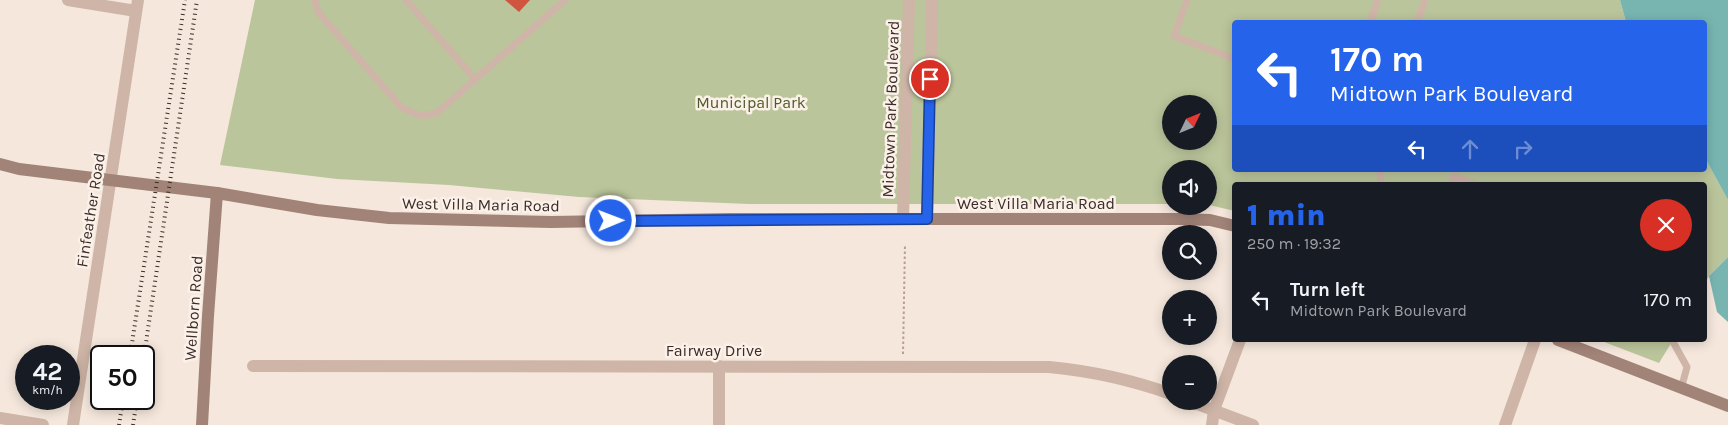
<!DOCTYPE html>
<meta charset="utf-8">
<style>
body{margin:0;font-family:Karla,sans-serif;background:#242831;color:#f1f3f6;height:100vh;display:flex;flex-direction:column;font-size:19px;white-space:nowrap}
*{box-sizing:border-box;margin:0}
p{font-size:16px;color:#9ea1a6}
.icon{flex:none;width:28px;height:28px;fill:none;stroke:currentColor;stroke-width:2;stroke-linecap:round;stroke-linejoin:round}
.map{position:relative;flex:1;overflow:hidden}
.drawer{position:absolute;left:1232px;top:182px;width:475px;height:160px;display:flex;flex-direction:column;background:#171b24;border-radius:5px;box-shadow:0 2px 12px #0003}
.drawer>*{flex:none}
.banner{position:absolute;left:1232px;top:20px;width:475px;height:152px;border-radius:5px;box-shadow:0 2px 12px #0003;background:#2563eb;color:#fff;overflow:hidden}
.needle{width:32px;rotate:47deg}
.fabs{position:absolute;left:1162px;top:95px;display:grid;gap:10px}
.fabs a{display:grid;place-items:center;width:55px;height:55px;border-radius:50%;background:#171b24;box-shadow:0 2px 12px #0003;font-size:25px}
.speed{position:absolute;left:15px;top:345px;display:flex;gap:10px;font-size:25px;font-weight:700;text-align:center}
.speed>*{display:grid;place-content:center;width:65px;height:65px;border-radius:50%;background:#171b24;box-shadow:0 2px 12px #0003;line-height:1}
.speed small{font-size:12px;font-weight:400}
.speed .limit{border:2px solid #111;border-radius:8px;background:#fff;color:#111}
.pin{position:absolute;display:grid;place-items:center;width:42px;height:42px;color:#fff;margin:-21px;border:2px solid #fff;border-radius:50%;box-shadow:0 1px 5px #0007}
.me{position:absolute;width:55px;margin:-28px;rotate:89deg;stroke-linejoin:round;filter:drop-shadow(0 0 4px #0008)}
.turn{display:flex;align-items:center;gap:18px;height:105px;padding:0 15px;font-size:22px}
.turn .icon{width:65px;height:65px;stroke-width:2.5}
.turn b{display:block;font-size:35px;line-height:42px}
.lanes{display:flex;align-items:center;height:48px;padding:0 15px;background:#0003;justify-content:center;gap:25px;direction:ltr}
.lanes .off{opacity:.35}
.round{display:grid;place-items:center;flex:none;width:52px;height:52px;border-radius:26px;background:#242831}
.overview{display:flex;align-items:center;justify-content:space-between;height:85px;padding:0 15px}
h1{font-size:30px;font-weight:800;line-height:38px;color:#2563eb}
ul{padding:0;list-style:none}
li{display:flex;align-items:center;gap:15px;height:65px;padding:0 15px}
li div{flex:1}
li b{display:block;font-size:19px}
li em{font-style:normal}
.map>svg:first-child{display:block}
.green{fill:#bbc59b;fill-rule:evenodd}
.water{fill:#78b5b1}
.building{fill:#d1543e}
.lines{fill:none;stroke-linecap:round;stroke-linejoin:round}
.path{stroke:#ba9f91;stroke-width:2;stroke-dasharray:2.5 2.5;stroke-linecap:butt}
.service{stroke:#ceb5a7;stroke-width:7}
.minor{stroke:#ceb5a7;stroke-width:12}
.tertiary{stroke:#ceb5a7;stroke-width:12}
.secondary{stroke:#a28378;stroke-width:12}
.rail{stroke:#3a2c28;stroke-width:4;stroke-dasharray:1 4;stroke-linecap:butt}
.route-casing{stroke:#184099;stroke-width:12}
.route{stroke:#2563eb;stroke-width:9}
.labels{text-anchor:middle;stroke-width:5;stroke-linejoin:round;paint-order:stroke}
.park-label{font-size:16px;fill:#4d5b29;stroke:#fbf1e9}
.street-label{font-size:16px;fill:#3a2c28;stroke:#fbf1e9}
</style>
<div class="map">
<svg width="1728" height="425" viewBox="0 0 1728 425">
<rect width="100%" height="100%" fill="#f5e7dc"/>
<g class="green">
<path d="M 255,0 L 1620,0 L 1626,22 L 1235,22 L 1235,170 L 1705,170 L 1705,158 L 1728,200 L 1728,257 L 1709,276 L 1705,283 L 1705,185 L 1235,185 L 1235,211 L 1209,205 L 1209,169 L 1171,169 L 1171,204 L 749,204 L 579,197 L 449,185 L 337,179 L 220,165 ZM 1171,104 L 1209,104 L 1209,141 L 1171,141 Z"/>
<path d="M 1599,340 L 1673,340 L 1659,363 Z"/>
</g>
<g class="water">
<path d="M 1620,0 L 1728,0 L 1728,200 L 1705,158 L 1705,22 L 1626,22 Z"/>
<path d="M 1728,257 L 1728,322 L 1717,312 L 1709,276 Z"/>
</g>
<path class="building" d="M 505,0 L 530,0 L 519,12 Z"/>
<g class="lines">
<path class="path" d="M 903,354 L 905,244"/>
<g class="service">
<path d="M 315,0 L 318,12 L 402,108 L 421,116 L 437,113 L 565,0"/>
<path d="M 406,0 L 475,79"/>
<path d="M 1187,0 L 1174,36 L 1235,59"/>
<path d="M 1370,22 L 1378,0"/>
<path d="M 1417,22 L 1425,0"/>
<path d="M 1380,170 L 1381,185"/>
<path d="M 1450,185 L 1454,176 L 1477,185"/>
<path d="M 1672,340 L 1687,367 L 1681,389"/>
</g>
<g class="minor">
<path d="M 903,219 L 909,0"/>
<path d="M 927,219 L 932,0"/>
<path d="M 253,366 L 1049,367 C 1091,371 1132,380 1171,394"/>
<path d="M 1189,401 L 1253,425"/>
<path d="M 0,418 L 43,425"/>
<path d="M 719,425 L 719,366"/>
<path d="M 1212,425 L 1214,410 L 1240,340"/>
<path d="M 1505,425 L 1535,340"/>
</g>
<g class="tertiary">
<path d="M 68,0 L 136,11"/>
<path d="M 73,425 L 138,0"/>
</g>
<g class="secondary">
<path d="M 0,164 L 19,169 L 217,193 L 317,210 L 389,218 L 551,222 L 730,219 L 1178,219 L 1210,220 L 1235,226"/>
<path d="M 1558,340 L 1728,406"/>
<path d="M 202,425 L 208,316 L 217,193"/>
</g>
<g class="rail">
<path d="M 130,356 L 185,0"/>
<path d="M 144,356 L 197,0"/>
<path d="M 119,425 L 123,399"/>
<path d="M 133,425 L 137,399"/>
</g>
</g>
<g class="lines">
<g class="route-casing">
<path id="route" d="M 611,221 L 927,219 L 930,79"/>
</g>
<use href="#route" class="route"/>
</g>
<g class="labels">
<g class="park-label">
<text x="751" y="108">Municipal Park</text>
</g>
<g class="street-label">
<text transform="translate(890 109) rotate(-88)" y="6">Midtown Park Boulevard</text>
<text x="1036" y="209">West Villa Maria Road</text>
<text transform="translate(481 204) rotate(1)" y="6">West Villa Maria Road</text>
<text transform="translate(90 210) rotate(-81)" y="6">Finfeather Road</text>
<text transform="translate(193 308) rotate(-86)" y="6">Wellborn Road</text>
<text x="714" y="356">Fairway Drive</text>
</g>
</g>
</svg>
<div class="fabs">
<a><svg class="needle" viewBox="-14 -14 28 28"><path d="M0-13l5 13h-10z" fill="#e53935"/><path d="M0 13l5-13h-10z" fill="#9ea1a6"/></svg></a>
<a><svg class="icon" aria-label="sound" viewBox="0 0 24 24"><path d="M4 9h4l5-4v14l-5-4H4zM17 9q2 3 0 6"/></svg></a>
<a><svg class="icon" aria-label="search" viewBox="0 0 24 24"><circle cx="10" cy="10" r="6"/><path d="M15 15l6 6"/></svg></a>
<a>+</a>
<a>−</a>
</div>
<div class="speed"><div>42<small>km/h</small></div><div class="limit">50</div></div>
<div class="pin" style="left:930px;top:79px;background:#d93025"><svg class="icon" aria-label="arrive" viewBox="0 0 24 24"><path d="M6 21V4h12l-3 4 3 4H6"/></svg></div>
<svg class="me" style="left:611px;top:221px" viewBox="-20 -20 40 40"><circle r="17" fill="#2563eb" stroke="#fff" stroke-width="3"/><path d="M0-11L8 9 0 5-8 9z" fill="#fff"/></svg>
<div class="banner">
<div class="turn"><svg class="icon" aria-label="left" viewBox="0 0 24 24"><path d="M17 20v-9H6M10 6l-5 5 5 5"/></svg><div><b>170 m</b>Midtown Park Boulevard</div></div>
<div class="lanes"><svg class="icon" aria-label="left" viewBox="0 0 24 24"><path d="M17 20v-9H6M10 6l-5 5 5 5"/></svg><svg class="icon off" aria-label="ahead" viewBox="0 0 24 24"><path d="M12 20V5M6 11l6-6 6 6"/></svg><svg class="icon off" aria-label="right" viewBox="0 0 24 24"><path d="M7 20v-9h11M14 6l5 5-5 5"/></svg></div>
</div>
<section class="drawer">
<div class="overview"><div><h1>1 min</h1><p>250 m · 19:32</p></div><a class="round" style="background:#d93025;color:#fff"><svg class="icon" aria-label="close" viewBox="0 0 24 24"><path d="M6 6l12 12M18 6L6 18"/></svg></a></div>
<ul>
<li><svg class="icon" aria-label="left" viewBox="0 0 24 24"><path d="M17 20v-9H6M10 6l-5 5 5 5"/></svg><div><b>Turn left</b><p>Midtown Park Boulevard</p></div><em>170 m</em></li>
</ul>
</section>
</div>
